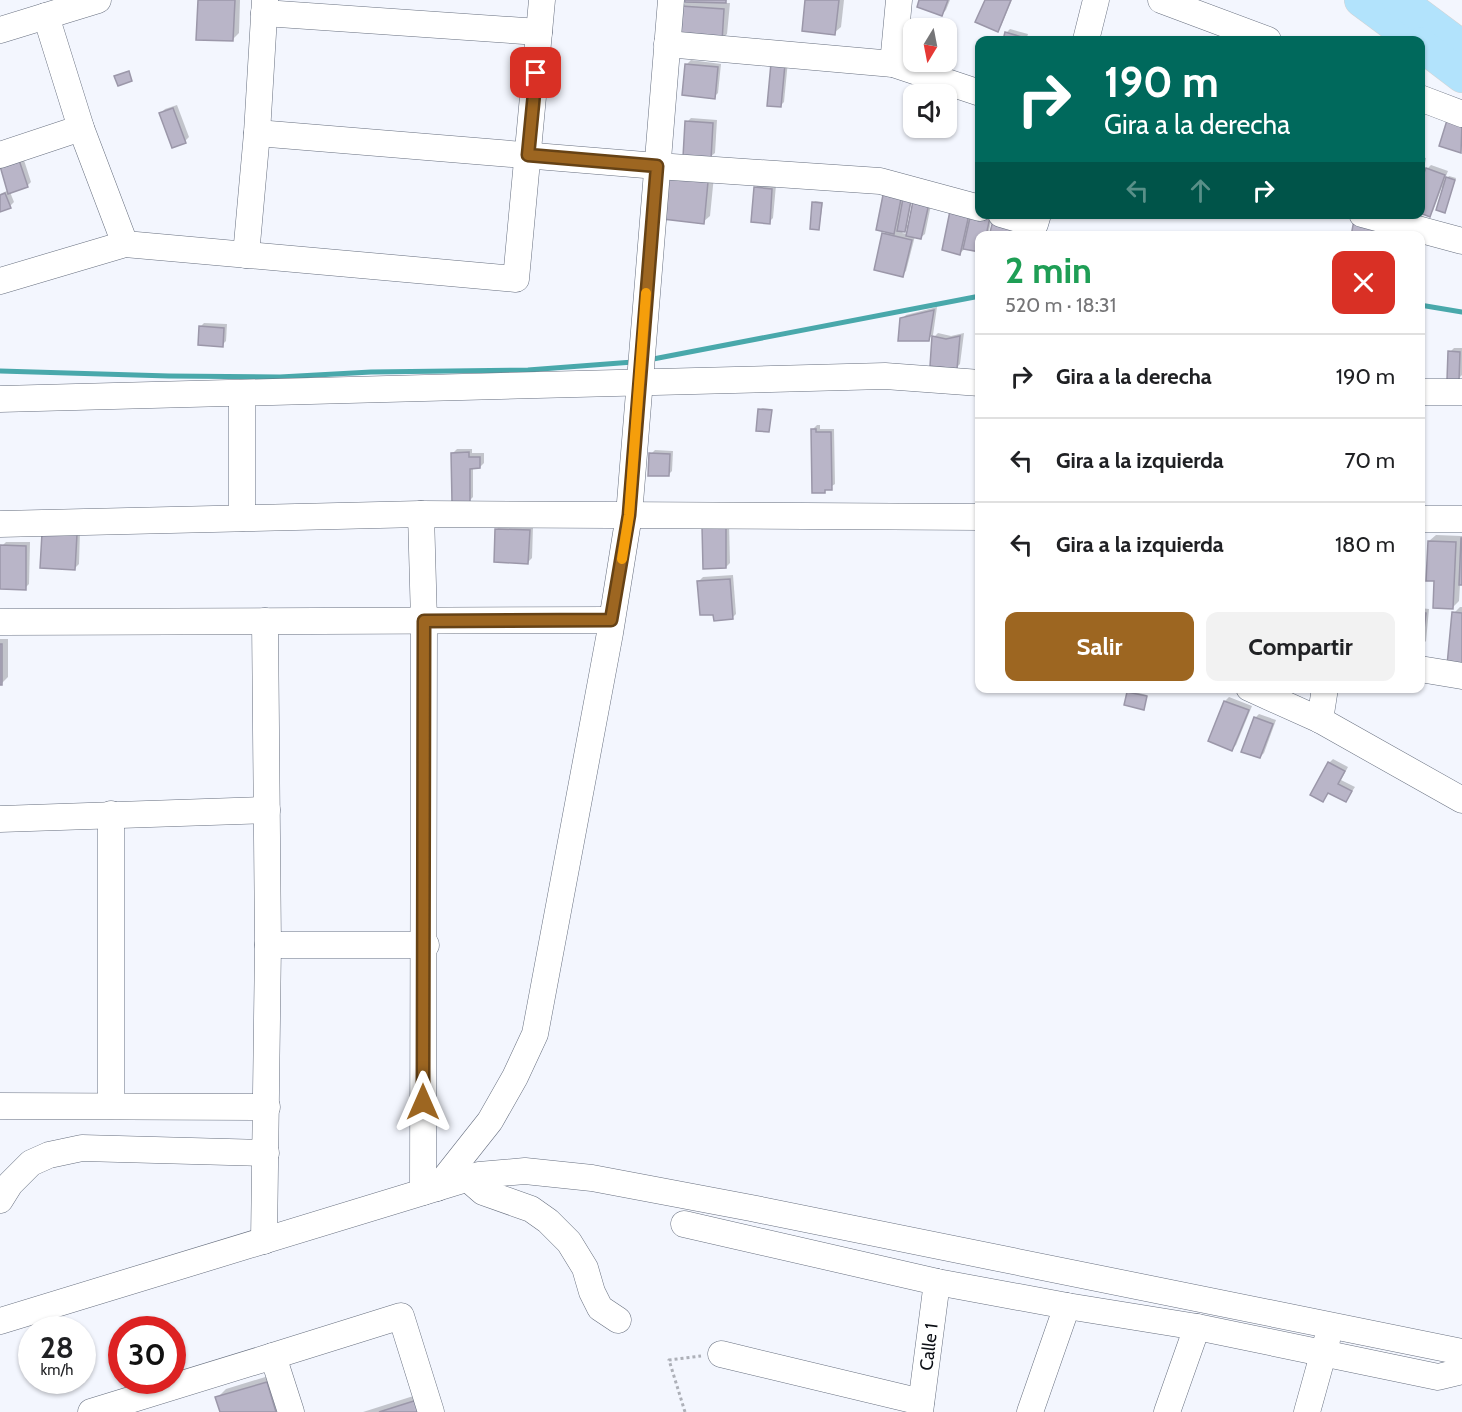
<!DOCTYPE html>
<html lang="es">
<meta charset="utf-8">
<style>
body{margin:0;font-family:Cabin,sans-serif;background:#f2f2f2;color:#202124;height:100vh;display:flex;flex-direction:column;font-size:22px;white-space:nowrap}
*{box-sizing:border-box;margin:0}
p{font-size:20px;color:#757577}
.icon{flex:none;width:33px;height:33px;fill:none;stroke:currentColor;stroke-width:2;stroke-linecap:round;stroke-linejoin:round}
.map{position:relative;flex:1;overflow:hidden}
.sheet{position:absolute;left:975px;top:231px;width:450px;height:462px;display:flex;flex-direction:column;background:#fff;border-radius:12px;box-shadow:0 2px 4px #0004}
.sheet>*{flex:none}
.hud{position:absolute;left:975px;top:36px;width:450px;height:183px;border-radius:12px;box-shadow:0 2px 4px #0004;background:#00695c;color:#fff;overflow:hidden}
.needle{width:39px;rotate:190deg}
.controls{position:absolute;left:903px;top:18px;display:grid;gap:12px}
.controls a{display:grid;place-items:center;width:54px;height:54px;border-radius:12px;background:#fff;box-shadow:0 2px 4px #0004;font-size:30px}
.speed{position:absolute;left:18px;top:1316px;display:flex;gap:12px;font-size:30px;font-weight:700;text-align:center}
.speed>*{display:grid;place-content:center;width:78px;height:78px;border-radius:50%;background:#fff;box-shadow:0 2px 4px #0004;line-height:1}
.speed small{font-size:15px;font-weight:400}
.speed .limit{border:9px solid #d22;background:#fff;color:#111}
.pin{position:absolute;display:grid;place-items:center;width:51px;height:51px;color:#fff;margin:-26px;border-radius:12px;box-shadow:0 3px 9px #0006}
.me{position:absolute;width:66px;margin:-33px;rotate:0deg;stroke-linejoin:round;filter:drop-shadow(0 0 4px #0008)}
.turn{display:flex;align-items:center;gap:21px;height:126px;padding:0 30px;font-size:27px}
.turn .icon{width:78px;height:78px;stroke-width:2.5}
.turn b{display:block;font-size:42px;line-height:51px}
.lanes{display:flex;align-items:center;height:57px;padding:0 30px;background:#0003;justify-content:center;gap:30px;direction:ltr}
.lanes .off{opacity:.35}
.round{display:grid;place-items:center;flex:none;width:63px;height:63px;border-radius:12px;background:#f2f2f2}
.headline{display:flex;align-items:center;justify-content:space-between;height:102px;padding:0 30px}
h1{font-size:36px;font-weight:800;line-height:45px;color:#1e9e55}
.button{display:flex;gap:12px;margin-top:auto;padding:12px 30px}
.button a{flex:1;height:69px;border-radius:12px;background:#9d6621;color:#fff;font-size:24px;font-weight:800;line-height:69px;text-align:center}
.button a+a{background:#f2f2f2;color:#202124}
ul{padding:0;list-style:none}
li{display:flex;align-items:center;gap:18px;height:84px;padding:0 30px;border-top:2px solid #e0e0e0}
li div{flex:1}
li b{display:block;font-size:22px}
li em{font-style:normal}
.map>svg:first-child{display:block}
.shadow{fill:#0003;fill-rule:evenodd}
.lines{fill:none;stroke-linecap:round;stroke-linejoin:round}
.stream{stroke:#49a8ab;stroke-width:5}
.building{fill:#b9b5c8;stroke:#9b97a9;stroke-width:1.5}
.minor-casing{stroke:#676f7f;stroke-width:27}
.major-casing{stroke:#d3d4d5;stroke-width:34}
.path{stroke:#adb0b8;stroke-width:3;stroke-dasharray:3 3;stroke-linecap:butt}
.minor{stroke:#fff;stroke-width:26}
.major{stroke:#b2e3fc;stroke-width:33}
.route-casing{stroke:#664215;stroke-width:15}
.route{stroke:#9d6621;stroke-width:10}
.slow{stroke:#f59e0b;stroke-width:10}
.labels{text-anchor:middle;stroke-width:4.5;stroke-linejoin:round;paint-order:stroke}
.street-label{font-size:18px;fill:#0c0f15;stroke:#fff}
</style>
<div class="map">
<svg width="1462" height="1412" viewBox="0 0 1462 1412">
<rect width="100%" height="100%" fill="#f3f6fe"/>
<g class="shadow">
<path d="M 199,0 L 240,0 L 239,33 L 232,40 Z"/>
<path d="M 687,0 L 727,0 L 725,3 L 730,3 L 727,34 L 721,40 L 682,7 Z"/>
<path d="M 807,0 L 844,0 L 841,27 L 834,33 Z"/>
<path d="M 921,0 L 950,0 L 946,10 L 942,14 Z"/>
<path d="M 986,0 L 1012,0 L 1001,26 L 997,30 Z"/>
<path d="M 1010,29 L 1028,34 L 1026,40 L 1004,40 L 1006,33 Z"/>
<path d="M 980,56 L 980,67 L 976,66 Z"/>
<path d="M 691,60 L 721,64 L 718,93 L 714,97 L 687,64 Z"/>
<path d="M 788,61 L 784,102 L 780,106 L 772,64 Z"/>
<path d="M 177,105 L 189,137 L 185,141 L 161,113 L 165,109 Z"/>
<path d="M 691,118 L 717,120 L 715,153 L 710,157 L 687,122 Z"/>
<path d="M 23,157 L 31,182 L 27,186 L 10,192 L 14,202 L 10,206 L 0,210 L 0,194 L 9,190 L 1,167 Z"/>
<path d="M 1420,157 L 1426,158 L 1422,178 L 1424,179 L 1427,169 L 1431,165 L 1448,171 L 1444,181 L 1449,176 L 1456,178 L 1446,209 L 1445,188 L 1442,187 L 1433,211 L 1429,215 L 1420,182 Z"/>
<path d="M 714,176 L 710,216 L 703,222 L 665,218 Z"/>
<path d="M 759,184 L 776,185 L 773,218 L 769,222 L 755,188 Z"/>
<path d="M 913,194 L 907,225 L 910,225 L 933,195 L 925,234 L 920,238 L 915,236 L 906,271 L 902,275 L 884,234 L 887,231 L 878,229 L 904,195 ZM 909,226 L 908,234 L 902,233 Z"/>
<path d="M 815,201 L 823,202 L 819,229 L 813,203 Z"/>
<path d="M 953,207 L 993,214 L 988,235 L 991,235 L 1027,222 L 1024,236 L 980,236 L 960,253 Z"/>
<path d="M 937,307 L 933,335 L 928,339 L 902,319 L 906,315 Z"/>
<path d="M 204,323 L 227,324 L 226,341 L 222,345 L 200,327 Z"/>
<path d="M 938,333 L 951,336 L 964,333 L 960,364 L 956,368 L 934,337 Z"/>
<path d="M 1454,348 L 1462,348 L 1462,375 L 1458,379 L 1450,352 Z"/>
<path d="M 762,408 L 772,409 L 769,430 L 760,410 Z"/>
<path d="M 817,425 L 820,425 L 820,429 L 834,429 L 835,484 L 824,491 L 813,429 Z"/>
<path d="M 457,449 L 472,449 L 472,453 L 484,453 L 484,463 L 480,467 L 473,467 L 473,497 L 469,501 L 453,453 Z"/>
<path d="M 655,450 L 673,451 L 672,471 L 668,475 L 651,454 Z"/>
<path d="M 729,523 L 730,563 L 726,567 L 704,527 Z"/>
<path d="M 501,525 L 533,527 L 532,558 L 528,562 L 497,529 Z"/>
<path d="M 80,531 L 79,564 L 75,568 L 42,567 Z"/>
<path d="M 1436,535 L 1462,536 L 1462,584 L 1460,584 L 1459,601 L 1453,607 L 1436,580 L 1429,541 Z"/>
<path d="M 6,542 L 30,542 L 29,584 L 25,588 L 2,546 Z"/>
<path d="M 733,575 L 736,614 L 732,618 L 699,581 L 703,577 Z"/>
<path d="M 1460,607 L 1462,607 L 1462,665 L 1454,613 Z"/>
<path d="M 1420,608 L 1429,609 L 1426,641 L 1422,645 Z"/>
<path d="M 0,639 L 8,639 L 8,677 L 2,683 L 0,683 Z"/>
<path d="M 1130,691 L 1147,695 L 1143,708 L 1128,692 Z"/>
<path d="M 1229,697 L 1252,706 L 1236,745 L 1232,749 L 1210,740 L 1225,701 Z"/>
<path d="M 1259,714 L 1276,720 L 1264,753 L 1260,757 L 1255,718 Z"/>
<path d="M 1333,759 L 1348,767 L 1341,780 L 1355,787 L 1346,800 L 1329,791 L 1323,800 L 1329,763 Z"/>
<path d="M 275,1374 L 287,1412 L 221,1412 L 217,1398 L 226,1389 Z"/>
<path d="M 426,1392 L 432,1412 L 363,1412 Z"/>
</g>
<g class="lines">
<g class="stream">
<path d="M 1420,305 L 1462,312"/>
<path d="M 648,360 L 980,296"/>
<path d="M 0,371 L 169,376 L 280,377 L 371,372 L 528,370 L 633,362"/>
</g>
</g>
<g class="building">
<path d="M 198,0 L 235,0 L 233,41 L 196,40 Z"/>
<path d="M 685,0 L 726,0 L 726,3 L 685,2 Z"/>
<path d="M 805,0 L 839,0 L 835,35 L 802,31 Z"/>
<path d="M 919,0 L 948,0 L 942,16 L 917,7 Z"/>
<path d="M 985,0 L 1011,0 L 998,32 L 975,22 Z"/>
<path d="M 681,6 L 724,9 L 722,42 L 678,39 Z"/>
<path d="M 1005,32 L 1025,38 L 1024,40 L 1003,40 Z"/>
<path d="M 771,63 L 785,64 L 781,107 L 767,106 Z"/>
<path d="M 685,64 L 718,67 L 715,99 L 682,95 Z"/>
<path d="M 129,71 L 132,81 L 118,86 L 114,76 Z"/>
<path d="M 173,108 L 186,143 L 172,148 L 159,113 Z"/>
<path d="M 1448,117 L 1462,122 L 1461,153 L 1439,146 Z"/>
<path d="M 685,121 L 713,123 L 711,159 L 683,157 Z"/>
<path d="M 19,160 L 28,187 L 8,194 L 0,166 Z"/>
<path d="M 1426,168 L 1445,175 L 1430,217 L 1420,213 L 1420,183 Z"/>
<path d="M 1446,177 L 1455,180 L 1445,213 L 1436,210 Z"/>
<path d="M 668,178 L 708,182 L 704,224 L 663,219 Z"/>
<path d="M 754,187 L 772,189 L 770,224 L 751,222 Z"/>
<path d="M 884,190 L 902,194 L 894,234 L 876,230 Z"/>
<path d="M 5,193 L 11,208 L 0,212 L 0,195 Z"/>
<path d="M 904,193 L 912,195 L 905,232 L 897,231 Z"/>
<path d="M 914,196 L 930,199 L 921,239 L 906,236 Z"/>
<path d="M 812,202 L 822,203 L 819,230 L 810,229 Z"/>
<path d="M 951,206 L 970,210 L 960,255 L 942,250 Z"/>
<path d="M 971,213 L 990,217 L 986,236 L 980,236 L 980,252 L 963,249 Z"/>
<path d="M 994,217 L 1024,226 L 1022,236 L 989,236 Z"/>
<path d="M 1354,220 L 1418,236 L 1351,236 Z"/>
<path d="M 882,233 L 912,240 L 903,277 L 874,270 Z"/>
<path d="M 934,310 L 929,341 L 898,341 L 900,318 Z"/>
<path d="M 199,326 L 224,328 L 223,347 L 198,345 Z"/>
<path d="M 932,336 L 946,339 L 960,336 L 957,369 L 930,366 Z"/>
<path d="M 1448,351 L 1460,352 L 1459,381 L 1447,380 Z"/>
<path d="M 758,409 L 772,410 L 769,432 L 756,431 Z"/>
<path d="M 811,429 L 816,429 L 816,432 L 831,432 L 832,490 L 825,490 L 825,493 L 812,493 Z"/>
<path d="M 469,452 L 469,457 L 480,457 L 480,468 L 470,469 L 470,502 L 452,502 L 451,453 Z"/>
<path d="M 649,453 L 670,454 L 669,476 L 648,476 Z"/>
<path d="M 726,526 L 726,568 L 703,569 L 702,527 Z"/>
<path d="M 495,529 L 530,530 L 528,564 L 494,562 Z"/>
<path d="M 42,533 L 77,534 L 75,570 L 40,568 Z"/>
<path d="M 1461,538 L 1462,538 L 1462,585 L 1459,585 Z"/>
<path d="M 1428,541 L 1456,542 L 1453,609 L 1433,608 L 1434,581 L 1426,581 Z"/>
<path d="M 0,545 L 26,546 L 26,590 L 0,589 Z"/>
<path d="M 730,579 L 733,619 L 714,621 L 713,615 L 700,615 L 697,581 Z"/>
<path d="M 1420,612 L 1426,613 L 1422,646 L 1420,646 Z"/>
<path d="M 1452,612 L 1462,613 L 1462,666 L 1447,665 Z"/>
<rect x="0" y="644" width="2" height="41"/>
<path d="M 1127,692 L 1147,696 L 1144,710 L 1124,705 Z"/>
<path d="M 1224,701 L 1249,710 L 1232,751 L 1208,741 Z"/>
<path d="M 1254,717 L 1273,724 L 1260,758 L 1241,752 Z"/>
<path d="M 1328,762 L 1345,771 L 1338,784 L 1352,791 L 1346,802 L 1328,793 L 1323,802 L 1310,795 Z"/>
<path d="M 267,1382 L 276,1412 L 220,1412 L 215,1397 Z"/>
<path d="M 417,1400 L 420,1412 L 379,1412 Z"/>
</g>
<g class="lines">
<g class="minor-casing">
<g id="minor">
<path d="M 1161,0 L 1268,40"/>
<path d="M 264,13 L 539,32"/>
<path d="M 46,16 L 81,128 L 125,244"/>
<path d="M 0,30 L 98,0"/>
<path d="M 1086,40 L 1096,0"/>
<path d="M 667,44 L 893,64 L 980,93"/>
<path d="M 893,64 L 899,0"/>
<path d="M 1420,98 L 1462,114"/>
<path d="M 257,133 L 657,166 L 880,181 L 980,208"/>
<path d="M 0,155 L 81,128"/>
<path d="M 1001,214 L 1035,224 L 1038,214"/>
<path d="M 1362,214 L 1462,241"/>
<path d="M 246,255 L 257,133 L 265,0"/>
<path d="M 0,281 L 125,244 L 516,279 L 542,0"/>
<path d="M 1420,392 L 1462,392"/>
<path d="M 0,399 L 885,376 L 980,383"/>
<path d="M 421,514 L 424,621 L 423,1192"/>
<path d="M 242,518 L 242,393"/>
<path d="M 1420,519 L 1462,519"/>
<path d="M 0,524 L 421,514 L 980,517"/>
<path d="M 0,622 L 611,620"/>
<path d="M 1420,669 L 1462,676"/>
<path d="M 1249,688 L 1320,720 L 1462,800"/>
<path d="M 1320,720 L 1325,688"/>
<path d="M 0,819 L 267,810"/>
<path d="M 268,945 L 426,945"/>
<path d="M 0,1106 L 267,1107"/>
<path d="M 111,1106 L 111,814"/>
<path d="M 468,1179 L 483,1192 L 531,1209 L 548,1221 L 569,1242 L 585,1268 L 592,1292 L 600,1308 L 618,1320"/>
<path d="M 437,1188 L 490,1121 L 515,1077 L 535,1034 L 610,633 L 629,515 L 671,0"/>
<path d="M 0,1200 L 10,1184 L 31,1163 L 49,1155 L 82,1148 L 266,1153"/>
<path d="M 684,1224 L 937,1282 L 1067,1306 L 1197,1327 L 1438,1377 L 1462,1371"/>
<path d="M 264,1241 L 268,945 L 265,621"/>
<path d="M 0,1321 L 479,1175 L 525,1171 L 592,1178 L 751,1208 L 1462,1352"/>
<path d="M 721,1354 L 921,1402"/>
<path d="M 273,1356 L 401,1316 L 431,1412"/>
<path d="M 91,1412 L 273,1356 L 291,1412"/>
<path d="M 920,1412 L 937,1282"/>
<path d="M 1030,1412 L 1067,1306"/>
<path d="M 1167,1412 L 1197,1327"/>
<path d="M 1307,1412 L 1327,1340"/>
</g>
</g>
<g class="major-casing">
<g id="major">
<path d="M 1361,0 L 1415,40"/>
<path d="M 1399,0 L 1462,47"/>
<path d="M 1420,44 L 1462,76"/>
</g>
</g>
<path class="path" d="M 685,1412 L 669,1360 L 701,1356"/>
<use href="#minor" class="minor"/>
<use href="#major" class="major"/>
</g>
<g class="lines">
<g class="route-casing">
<path id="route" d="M 423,1102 L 424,621 L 611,620 L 629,515 L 657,166 L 528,155 L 536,73"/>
</g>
<use href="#route" class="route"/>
<path class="slow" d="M 622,559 L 629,515 L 646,293"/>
</g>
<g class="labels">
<g class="street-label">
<text transform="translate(929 1347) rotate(-83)" y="6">Calle 1</text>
</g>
</g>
</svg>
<div class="controls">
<a><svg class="needle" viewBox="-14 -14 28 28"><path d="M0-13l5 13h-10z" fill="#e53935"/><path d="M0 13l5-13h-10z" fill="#757577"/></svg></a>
<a><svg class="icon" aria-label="sound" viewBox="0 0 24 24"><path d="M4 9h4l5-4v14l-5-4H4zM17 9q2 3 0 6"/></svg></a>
</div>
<div class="speed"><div>28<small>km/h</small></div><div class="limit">30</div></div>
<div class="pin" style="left:536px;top:73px;background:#d93025"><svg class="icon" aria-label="arrive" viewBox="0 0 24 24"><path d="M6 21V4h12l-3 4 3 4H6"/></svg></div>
<svg class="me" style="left:423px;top:1102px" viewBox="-20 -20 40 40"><path d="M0-17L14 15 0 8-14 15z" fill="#9d6621" stroke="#fff" stroke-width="4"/></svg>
<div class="hud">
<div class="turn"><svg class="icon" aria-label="right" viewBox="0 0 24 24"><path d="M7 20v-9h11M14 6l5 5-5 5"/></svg><div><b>190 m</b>Gira a la derecha</div></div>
<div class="lanes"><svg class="icon off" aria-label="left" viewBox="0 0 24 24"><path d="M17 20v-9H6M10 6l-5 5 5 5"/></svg><svg class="icon off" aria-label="ahead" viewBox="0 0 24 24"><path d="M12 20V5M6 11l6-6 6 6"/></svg><svg class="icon" aria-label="right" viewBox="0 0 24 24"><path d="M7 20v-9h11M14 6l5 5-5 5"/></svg></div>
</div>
<section class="sheet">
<div class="headline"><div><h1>2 min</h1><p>520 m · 18:31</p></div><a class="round" style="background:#d93025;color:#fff"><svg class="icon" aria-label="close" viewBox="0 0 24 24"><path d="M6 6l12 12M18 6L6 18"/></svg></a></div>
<ul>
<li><svg class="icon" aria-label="right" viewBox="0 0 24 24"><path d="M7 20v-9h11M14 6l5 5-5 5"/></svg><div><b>Gira a la derecha</b></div><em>190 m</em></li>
<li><svg class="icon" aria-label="left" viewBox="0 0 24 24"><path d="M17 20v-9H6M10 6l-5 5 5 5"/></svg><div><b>Gira a la izquierda</b></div><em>70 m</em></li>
<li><svg class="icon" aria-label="left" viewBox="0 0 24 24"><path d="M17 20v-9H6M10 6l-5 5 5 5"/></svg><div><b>Gira a la izquierda</b></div><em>180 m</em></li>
</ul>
<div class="button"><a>Salir</a><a>Compartir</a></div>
</section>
</div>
